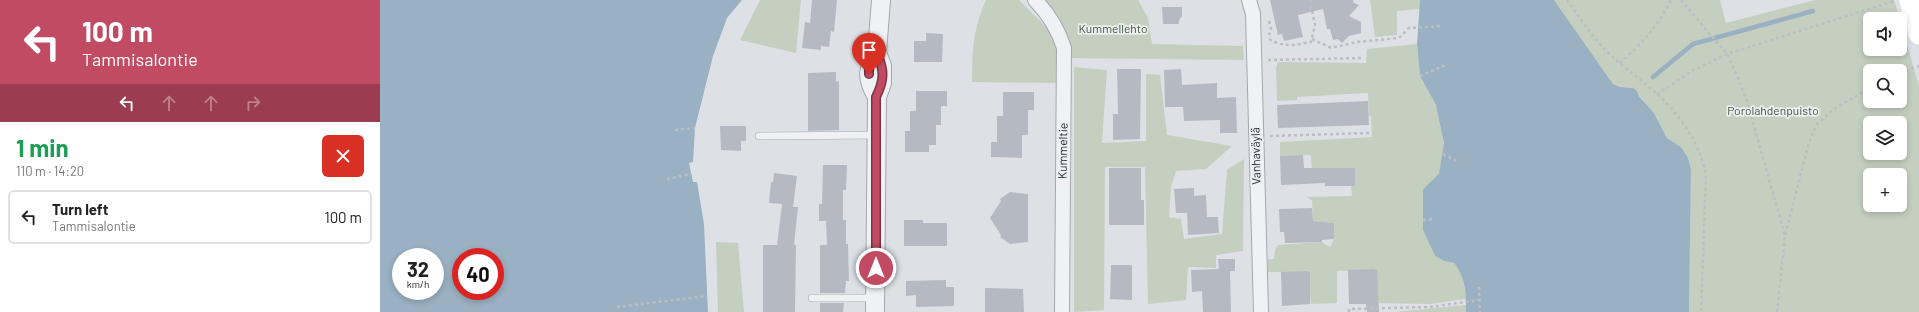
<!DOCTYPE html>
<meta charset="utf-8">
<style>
body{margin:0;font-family:Barlow,sans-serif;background:#f2f2f2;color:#222;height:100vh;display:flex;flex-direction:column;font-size:15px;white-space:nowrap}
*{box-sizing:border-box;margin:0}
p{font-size:13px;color:#767676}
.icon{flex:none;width:22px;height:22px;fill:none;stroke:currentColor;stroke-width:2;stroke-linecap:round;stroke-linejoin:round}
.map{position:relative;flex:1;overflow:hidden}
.side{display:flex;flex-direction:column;background:#fff;width:380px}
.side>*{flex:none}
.guide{background:#c24b64;color:#fff;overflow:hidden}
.fabs{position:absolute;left:1483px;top:12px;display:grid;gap:8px}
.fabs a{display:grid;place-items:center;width:44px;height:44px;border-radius:6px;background:#fff;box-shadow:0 2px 6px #0003;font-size:20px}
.speed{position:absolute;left:12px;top:248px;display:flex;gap:8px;font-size:20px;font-weight:700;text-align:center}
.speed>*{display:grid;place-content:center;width:52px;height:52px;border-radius:50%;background:#fff;box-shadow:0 2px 6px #0003;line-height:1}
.speed small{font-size:10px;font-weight:400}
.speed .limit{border:6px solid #d22;background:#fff;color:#111}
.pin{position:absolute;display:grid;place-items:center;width:34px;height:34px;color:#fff;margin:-41px -17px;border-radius:50% 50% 50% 0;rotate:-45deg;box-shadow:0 0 4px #0007}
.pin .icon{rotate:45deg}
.me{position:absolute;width:44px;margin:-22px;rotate:0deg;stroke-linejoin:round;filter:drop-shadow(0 0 3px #0008)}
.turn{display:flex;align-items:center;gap:14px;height:84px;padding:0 16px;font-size:18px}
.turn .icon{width:52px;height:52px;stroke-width:2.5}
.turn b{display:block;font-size:28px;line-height:34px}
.lanes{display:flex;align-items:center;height:38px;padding:0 16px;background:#0003;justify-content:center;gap:20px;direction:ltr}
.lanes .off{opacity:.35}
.round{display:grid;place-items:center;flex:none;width:42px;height:42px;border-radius:6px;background:#f2f2f2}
.summary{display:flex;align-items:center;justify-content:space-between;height:68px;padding:0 16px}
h1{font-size:24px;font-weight:700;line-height:30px;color:#1e9e55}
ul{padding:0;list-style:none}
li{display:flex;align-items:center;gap:12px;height:54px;margin:0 8px 6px;padding:0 8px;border:2px solid #e0e0e0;border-radius:6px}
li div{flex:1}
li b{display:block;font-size:15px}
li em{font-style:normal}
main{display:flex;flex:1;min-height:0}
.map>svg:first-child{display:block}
.green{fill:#c4cfbf;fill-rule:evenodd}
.water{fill:#9ab1c3;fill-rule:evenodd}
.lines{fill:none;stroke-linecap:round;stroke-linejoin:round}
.stream{stroke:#9ab1c3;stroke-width:4.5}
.building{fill:#b5bac2}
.service-casing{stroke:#a3a8af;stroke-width:8}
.minor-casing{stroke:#a3a8af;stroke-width:16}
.tertiary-casing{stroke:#a3a8af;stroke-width:20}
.path{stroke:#bbbfc4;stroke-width:2.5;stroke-dasharray:3 3;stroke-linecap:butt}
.service{stroke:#eff1f4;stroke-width:7}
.minor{stroke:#eff1f4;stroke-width:14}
.tertiary{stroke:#eff1f4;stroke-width:18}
.secondary{stroke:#fff;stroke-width:21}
.route-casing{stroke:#7e3141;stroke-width:10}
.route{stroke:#c24b64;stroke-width:7}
.labels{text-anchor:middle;stroke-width:3.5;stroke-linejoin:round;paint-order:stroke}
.park-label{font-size:12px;fill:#3e5536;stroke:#ecf0f3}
.street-label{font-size:12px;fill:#28303b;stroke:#ecf0f3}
</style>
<main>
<section class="side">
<div class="guide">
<div class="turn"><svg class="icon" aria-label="left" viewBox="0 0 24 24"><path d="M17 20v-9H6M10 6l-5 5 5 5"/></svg><div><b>100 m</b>Tammisalontie</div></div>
<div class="lanes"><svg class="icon" aria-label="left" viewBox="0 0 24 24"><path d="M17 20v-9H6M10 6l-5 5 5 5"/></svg><svg class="icon off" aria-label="ahead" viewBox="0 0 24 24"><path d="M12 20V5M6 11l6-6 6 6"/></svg><svg class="icon off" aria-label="ahead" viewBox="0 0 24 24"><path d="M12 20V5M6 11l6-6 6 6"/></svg><svg class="icon off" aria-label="right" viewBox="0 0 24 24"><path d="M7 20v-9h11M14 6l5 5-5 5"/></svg></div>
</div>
<div class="summary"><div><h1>1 min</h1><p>110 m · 14:20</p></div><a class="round" style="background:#d93025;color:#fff"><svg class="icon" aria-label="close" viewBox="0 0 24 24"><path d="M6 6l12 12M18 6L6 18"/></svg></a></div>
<ul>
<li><svg class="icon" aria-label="left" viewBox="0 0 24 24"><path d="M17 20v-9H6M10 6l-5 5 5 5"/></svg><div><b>Turn left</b><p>Tammisalontie</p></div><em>100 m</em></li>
</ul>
</section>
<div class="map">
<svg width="1539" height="312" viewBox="0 0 1539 312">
<rect width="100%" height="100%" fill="#dde1e6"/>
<g class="green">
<path d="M 380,0 L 421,0 L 416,53 L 360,40 Z"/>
<path d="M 606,0 L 639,0 L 671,32 L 678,52 L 676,83 L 592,82 C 592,51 593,29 606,0 Z"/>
<path d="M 664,0 L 758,0 L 768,18 L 772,44 L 863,46 L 864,60 L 689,58 Z"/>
<path d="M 990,0 L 1040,0 L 1041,9 L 1017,11 L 1017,35 L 995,37 Z"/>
<path d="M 1174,0 L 1340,0 L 1346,23 L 1435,0 L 1514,0 L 1520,19 L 1490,19 L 1490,49 L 1520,49 L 1520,20 L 1539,86 L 1539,312 L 1309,312 L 1311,170 L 1301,147 L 1287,138 L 1274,113 L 1253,88 L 1240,87 L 1233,84 ZM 1490,71 L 1520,71 L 1520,101 L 1490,101 ZM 1490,123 L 1520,123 L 1520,153 L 1490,153 ZM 1490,175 L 1520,175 L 1520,205 L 1490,205 Z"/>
<path d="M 1037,44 L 1040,76 L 1056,105 L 1063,100 C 1063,115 1066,164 1059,175 C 1055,180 1047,185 1043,189 L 1043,230 L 1055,256 L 1064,261 L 1074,263 L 1082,272 L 1086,299 L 1051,304 L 994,303 L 997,270 L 957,271 L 957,303 L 931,304 L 930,294 L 928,294 L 927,282 L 930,281 L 930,272 L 888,272 L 888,259 L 894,259 L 895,250 L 898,245 L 942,242 L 950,247 L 954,239 L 954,223 L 933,221 L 932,200 L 926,197 L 972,196 L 971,186 L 975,186 L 975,168 L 932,173 L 931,155 L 900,156 L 900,142 L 992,137 L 991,116 L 989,116 L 988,93 L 917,97 L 917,100 L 897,101 L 896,68 L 898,62 L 986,63 L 987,49 Z"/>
<path d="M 694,67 L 727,70 L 722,143 L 766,141 L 766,74 L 780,75 L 787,135 L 852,146 L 826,169 L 796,171 L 791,187 L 789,217 L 801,219 L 804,239 L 842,234 L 847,170 L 864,159 L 863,251 L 836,255 L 836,268 L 808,267 L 806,300 L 768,304 L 765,167 L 725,167 L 724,310 L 694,312 Z"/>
<path d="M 336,242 L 358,243 L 364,312 L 338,312 Z"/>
<path d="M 1086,305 L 1086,312 L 1015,312 Z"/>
</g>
<g class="water">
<path d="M 0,0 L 362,0 L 347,18 L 333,56 L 315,128 L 313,162 L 309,163 L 313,182 L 317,182 L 324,224 L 328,312 L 0,312 ZM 21,257 L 55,257 L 55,291 L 21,291 ZM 81,257 L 115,257 L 115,291 L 81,291 Z"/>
<path d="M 1040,0 L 1174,0 L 1233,84 L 1240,87 L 1253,88 L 1257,91 L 1259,96 L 1274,113 L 1287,138 L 1301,147 L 1308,158 L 1311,170 L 1309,312 L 1086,312 C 1086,293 1086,278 1074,263 L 1064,261 L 1055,256 L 1043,230 L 1043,189 L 1059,174 L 1064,143 L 1056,105 L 1040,76 L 1037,44 Z"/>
</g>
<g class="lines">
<path class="stream" d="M 1273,77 L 1313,44 L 1433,11"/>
</g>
<g class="building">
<path d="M 432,0 L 457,0 L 454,32 L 451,31 L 449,47 L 441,46 L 441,50 L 422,48 L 425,22 L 430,23 Z"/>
<path d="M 890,0 L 973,0 L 974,3 L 979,5 L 969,16 L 981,22 L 981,33 L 969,36 L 962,43 L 958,39 L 953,40 L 950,29 L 947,29 L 943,9 L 918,15 L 923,37 L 904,41 L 902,34 L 898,35 Z"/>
<path d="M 782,7 L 802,7 L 802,16 L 799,20 L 799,24 L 783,24 Z"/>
<path d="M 546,33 L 563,34 L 562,62 L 534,62 L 534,41 L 546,41 Z"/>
<path d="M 737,69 L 761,69 L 760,139 L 733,140 L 733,114 L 738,114 Z"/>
<path d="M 801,69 L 802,85 L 837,83 L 837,98 L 856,97 L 857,133 L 840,133 L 840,120 L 804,121 L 803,107 L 785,107 L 784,70 Z"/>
<path d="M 456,72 L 456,82 L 459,81 L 459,130 L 428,131 L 428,73 Z"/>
<path d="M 536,91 L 567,91 L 567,106 L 561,106 L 561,125 L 556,125 L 556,145 L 549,145 L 549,152 L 525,152 L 525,131 L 530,131 L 530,111 L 536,111 Z"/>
<path d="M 623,92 L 654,92 L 654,110 L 648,110 L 648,135 L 642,135 L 642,158 L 611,157 L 611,142 L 617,142 L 617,116 L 623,116 Z"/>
<path d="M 988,101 L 989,125 L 898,128 L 897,105 Z"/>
<path d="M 340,126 L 366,126 L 366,141 L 361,141 L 361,151 L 341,150 Z"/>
<path d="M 923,155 L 924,168 L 975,168 L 975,186 L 945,186 L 945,183 L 901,185 L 900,156 Z"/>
<path d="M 443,165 L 467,165 L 466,190 L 463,190 L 463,220 L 466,220 L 466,244 L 468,244 L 469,281 L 466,281 L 465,293 L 440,293 L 440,245 L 447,245 L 446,221 L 439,221 L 439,204 L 442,204 Z"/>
<path d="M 729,168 L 761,168 L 761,200 L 764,200 L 764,225 L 729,225 Z"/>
<path d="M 394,173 L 417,176 L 413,207 L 418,207 L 414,245 L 416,245 L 415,312 L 383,312 L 383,245 L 397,245 L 402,204 L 389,203 L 391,182 L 393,182 Z"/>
<path d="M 814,188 L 814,196 L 826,195 L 827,217 L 838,217 L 839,233 L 808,235 L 807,213 L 796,213 L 794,189 Z"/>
<path d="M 630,192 L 648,194 L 648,242 L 630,244 L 620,237 L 621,235 L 610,218 L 621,201 L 620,199 Z"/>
<path d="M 932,208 L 933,221 L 954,223 L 954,239 L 942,240 L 942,242 L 905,243 L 904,232 L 900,232 L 899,209 Z"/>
<path d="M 524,220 L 543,220 L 543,223 L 567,223 L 567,246 L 524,246 Z"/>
<path d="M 838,259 L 855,259 L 855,271 L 850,271 L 851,312 L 823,312 L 822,291 L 812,292 L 811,270 L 839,269 Z"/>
<path d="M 731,265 L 752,265 L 752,300 L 730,299 Z"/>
<path d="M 993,269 L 997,270 L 999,312 L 987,312 L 986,304 L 969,304 L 968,270 Z"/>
<path d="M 926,271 L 930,272 L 930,304 L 902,306 L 901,272 Z"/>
<path d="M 566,280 L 566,287 L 574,287 L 574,306 L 536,307 L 536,295 L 526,296 L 526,281 Z"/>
<path d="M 605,288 L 643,289 L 644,312 L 605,312 Z"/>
<path d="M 440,303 L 464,303 L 463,312 L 440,312 Z"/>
</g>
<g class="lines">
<g class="service-casing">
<g id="service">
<path d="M 379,136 L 496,135"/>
<path d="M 432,298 L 495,298"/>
</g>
</g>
<g class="minor-casing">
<g id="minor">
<path d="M 655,0 C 670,15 678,29 684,48 L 682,312"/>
<path d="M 869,0 L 873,14 L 881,312"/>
</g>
</g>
<g class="tertiary-casing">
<g id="tertiary">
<path d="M 497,97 C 486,78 487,70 497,52"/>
<path d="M 495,312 L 497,97 L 502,83 L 502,66 L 497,52 L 501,0"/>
</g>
</g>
<g class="path">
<path d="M 1187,0 C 1199,17 1211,35 1226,51 C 1242,67 1261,79 1277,94 C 1300,115 1321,144 1326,176 L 1321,312"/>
<path d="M 1301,0 L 1347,54 L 1357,75 L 1367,101 L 1405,236"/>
<path d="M 889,21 L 891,29 L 889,35"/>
<path d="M 889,39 C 903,48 915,45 931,42 L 935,25 L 930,0"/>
<path d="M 932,39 L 951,48 L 977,42 L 1019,38 L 1029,28 L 1061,26"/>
<path d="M 888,60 L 983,58"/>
<path d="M 1240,63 C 1261,44 1278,26 1291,0"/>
<path d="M 1520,73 L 1539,66"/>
<path d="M 1040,76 L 1068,64"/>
<path d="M 1277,94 L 1312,71 L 1347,54 L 1514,1"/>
<path d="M 295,130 L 315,128"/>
<path d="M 890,136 L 989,133"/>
<path d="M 1063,154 L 1077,161"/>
<path d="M 287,179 L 311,174"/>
<path d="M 1043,220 L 1055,219"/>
<path d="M 1099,287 L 1100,312"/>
<path d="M 237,307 L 327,296"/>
<path d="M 969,312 L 969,309 L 1050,307 L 1099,300"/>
<path d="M 1397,312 L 1405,236 L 1429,142 L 1437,124 L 1454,109 L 1490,88"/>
</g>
<use href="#service" class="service"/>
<use href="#minor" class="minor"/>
<use href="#tertiary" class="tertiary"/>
<path class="secondary" d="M 1530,0 L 1539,34"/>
</g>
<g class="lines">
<g class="route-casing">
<path id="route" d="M 489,74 L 489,66 L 497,52 C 504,70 505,79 496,97 L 496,268"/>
</g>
<use href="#route" class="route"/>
</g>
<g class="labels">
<g class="park-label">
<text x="733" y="33">Kummellehto</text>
<text x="1393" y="115">Porolahdenpuisto</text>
</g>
<g class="street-label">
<text transform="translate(683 151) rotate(-89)" y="4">Kummeltie</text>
<text transform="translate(876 156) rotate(-91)" y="4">Vanhaväylä</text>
</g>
</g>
</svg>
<div class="fabs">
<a><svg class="icon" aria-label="sound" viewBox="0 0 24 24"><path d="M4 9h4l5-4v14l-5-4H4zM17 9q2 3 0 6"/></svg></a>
<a><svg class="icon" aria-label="search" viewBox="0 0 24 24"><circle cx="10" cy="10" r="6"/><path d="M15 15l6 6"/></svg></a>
<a><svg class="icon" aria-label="layers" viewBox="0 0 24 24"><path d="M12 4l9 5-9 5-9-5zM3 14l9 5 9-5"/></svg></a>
<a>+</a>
</div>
<div class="speed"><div>32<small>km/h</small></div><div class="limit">40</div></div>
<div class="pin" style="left:489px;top:74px;background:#d93025"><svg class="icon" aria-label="arrive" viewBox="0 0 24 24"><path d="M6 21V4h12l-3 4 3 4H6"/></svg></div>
<svg class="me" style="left:496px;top:268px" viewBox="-20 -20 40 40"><circle r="17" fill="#c24b64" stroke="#fff" stroke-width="3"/><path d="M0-11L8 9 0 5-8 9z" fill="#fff"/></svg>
</div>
</main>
